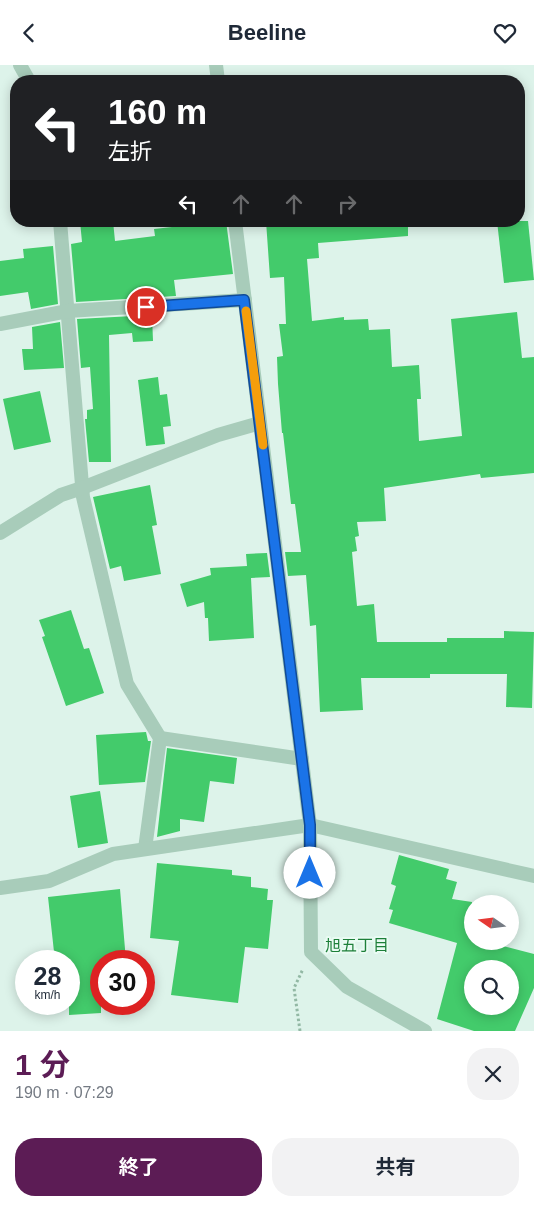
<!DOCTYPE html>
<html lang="ja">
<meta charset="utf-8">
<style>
body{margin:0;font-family:Arial,"Noto Sans JP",sans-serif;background:#f2f2f3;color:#1f2937;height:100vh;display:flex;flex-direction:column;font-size:19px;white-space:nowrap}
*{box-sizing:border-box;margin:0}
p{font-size:16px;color:#747a83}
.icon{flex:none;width:28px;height:28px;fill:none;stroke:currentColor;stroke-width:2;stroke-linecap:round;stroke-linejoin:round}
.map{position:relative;height:966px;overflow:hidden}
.details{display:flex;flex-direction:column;background:#fff;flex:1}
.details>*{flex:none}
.top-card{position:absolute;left:10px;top:10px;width:515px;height:152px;border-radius:20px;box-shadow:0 2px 12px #0003;background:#202124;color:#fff;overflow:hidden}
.needle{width:32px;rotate:284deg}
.tools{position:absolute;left:464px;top:830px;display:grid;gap:10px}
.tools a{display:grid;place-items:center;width:55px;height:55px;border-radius:50%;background:#fff;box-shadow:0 2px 12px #0003;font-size:25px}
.speed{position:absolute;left:15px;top:885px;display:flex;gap:10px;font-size:25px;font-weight:700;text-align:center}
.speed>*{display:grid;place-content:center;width:65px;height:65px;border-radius:50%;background:#fff;box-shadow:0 2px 12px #0003;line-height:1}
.speed small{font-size:12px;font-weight:400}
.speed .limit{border:8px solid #d22;background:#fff;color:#111}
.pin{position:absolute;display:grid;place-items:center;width:42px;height:42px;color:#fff;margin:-21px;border:2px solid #fff;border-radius:50%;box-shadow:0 1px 5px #0007}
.me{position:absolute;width:55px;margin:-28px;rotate:0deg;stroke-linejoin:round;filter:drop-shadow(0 0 4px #0008)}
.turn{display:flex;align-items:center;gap:18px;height:105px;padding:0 15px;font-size:22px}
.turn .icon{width:65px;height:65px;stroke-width:2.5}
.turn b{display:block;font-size:35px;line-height:42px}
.lanes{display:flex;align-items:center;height:48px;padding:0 15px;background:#0003;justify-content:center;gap:25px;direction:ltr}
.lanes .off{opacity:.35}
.round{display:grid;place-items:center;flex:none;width:52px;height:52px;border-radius:20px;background:#f2f2f3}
.headline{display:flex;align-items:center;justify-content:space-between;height:85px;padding:0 15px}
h1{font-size:30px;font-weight:700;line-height:38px;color:#5c1c55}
.cta{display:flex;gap:10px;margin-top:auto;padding:10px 15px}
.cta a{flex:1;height:58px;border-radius:20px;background:#5c1c55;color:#fff;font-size:20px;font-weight:700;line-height:58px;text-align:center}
.cta a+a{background:#f2f2f3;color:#1f2937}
header{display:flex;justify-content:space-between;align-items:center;height:65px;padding:0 15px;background:#fff;font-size:22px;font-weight:700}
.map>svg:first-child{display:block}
.building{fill:#43cb6b;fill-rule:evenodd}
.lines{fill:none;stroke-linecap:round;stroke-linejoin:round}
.path{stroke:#92b8a4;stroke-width:3;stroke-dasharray:2.5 2.5;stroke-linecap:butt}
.minor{stroke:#a8ccba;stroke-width:14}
.route-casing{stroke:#114b97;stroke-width:12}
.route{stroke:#1a73e8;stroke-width:9}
.slow{stroke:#f59e0b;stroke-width:9}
.labels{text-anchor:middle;stroke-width:4;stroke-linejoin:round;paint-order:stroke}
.neighbourhood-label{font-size:16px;fill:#1d7f39;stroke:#e9fbf3}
</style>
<header><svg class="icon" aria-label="back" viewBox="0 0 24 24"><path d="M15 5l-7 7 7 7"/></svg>Beeline<svg class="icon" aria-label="heart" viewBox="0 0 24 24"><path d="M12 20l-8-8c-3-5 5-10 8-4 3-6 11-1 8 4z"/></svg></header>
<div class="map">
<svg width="534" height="966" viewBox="0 0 534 966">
<rect width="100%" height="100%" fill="#ddf3ea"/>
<g class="building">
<path d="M 80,156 L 113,156 L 115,176 L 155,171 L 154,164 L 226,156 L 233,209 L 174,215 L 176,231 L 76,237 L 71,179 L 82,177 Z"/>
<path d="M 266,156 L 408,156 L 408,171 L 318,178 L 319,193 L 307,194 L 312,256 L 344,252 L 344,255 L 368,254 L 369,265 L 390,264 L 392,302 L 419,300 L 421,334 L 417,334 L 419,376 L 462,371 L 451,254 L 517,247 L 522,293 L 534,292 L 534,408 L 481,413 L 480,409 L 384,423 L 386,456 L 357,457 L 359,471 L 355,472 L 357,486 L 352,487 L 357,541 L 374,539 L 377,577 L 447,577 L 447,573 L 504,573 L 504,566 L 534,567 L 532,643 L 506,642 L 507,609 L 430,609 L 430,613 L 361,613 L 363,645 L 320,647 L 316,560 L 310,561 L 306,510 L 288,511 L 285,487 L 301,487 L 295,439 L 291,439 L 283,368 L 282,368 L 278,319 L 277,292 L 283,291 L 279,259 L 286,259 L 284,212 L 270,213 Z"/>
<path d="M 497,156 L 528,156 L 534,215 L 504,218 Z"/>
<path d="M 53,181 L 58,239 L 31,244 L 28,227 L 0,231 L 0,196 L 24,193 L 23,184 Z"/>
<path d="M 152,250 L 153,276 L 133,277 L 132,268 L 109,270 L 111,397 L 89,397 L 85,354 L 87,354 L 87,345 L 93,344 L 90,302 L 81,303 L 77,254 Z"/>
<path d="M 60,257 L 64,303 L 24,305 L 22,284 L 33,284 L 32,262 Z"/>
<path d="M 158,312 L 160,330 L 167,329 L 171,361 L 163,362 L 165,379 L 146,381 L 138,315 Z"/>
<path d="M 40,326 L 51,377 L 14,385 L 3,334 Z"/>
<path d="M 150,420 L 157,460 L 152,461 L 161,509 L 124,516 L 121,501 L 110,504 L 93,432 Z"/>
<path d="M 267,488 L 270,512 L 251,513 L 254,573 L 209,576 L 208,553 L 205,553 L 204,537 L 187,542 L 180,519 L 211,510 L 210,503 L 247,501 L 246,489 Z"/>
<path d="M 71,545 L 84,584 L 89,583 L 104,628 L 66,641 L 42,572 L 45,571 L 39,555 Z"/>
<path d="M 146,667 L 148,676 L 151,676 L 145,717 L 99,720 L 96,670 Z"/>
<path d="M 167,683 L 237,693 L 234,719 L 210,716 L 204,757 L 180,754 L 180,766 L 157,772 Z"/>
<path d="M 100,726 L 108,778 L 78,783 L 70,731 Z"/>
<path d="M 399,790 L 449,804 L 446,814 L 457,817 L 452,834 L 472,837 L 472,876 L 496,876 L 495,879 L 534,889 L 534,923 L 515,966 L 474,966 L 437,954 L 457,878 L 389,858 L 393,845 L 389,844 L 396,821 L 391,819 ZM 472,904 L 510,904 L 510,941 L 472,941 Z"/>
<path d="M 157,798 L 232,805 L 232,810 L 251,812 L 251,822 L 268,824 L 267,835 L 273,835 L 268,884 L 245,882 L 238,938 L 171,930 L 179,876 L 150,873 Z"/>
<path d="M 120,824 L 126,896 L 101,896 L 101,948 L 69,950 L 69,896 L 55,896 L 48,832 Z"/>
</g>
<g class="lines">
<path class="path" d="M 300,966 L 294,923 L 303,904"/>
<g class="minor">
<path d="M 20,0 L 29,16"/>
<path d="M 216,0 L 218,16"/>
<path d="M 60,156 L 83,432 L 127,619 L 160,673 L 145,784"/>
<path d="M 235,156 L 310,760 L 311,887 L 347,922 L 425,966"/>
<path d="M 0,259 L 68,246 L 245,235"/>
<path d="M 0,468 L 61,430 L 82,423 L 218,370 L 260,358"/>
<path d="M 160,673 L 302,694"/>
<path d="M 0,823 L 49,816 L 113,789 L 310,760 L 534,811"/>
</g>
</g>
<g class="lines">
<g class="route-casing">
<path id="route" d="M 146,242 L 244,235 L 310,760 L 310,808"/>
</g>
<use href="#route" class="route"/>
<path class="slow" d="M 246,246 L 263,380"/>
</g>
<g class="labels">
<g class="neighbourhood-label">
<text x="357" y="886">旭五丁目</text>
</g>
</g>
</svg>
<div class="tools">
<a><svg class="needle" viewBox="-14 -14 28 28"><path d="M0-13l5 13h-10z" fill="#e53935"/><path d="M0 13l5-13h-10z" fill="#747a83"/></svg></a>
<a><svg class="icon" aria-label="search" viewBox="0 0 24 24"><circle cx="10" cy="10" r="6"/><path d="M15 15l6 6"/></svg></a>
</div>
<div class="speed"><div>28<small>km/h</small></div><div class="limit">30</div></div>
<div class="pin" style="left:146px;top:242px;background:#d93025"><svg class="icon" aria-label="arrive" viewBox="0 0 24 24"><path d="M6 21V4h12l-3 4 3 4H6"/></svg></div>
<svg class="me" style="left:310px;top:808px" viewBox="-20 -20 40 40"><circle r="19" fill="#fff"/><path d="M0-13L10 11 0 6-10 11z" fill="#1a73e8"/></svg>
<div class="top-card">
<div class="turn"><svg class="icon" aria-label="left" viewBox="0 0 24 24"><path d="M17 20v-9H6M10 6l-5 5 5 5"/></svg><div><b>160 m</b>左折</div></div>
<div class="lanes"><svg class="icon" aria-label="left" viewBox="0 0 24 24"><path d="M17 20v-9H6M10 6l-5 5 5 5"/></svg><svg class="icon off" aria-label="ahead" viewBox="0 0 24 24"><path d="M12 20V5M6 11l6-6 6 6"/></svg><svg class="icon off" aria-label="ahead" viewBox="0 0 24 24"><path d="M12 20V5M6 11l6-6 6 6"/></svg><svg class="icon off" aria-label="right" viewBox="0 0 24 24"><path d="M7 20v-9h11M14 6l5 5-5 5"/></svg></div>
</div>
</div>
<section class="details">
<div class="headline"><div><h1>1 分</h1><p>190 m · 07:29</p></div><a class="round"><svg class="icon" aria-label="close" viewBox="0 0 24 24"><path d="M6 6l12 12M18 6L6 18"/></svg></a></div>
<div class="cta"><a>終了</a><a>共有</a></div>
</section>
